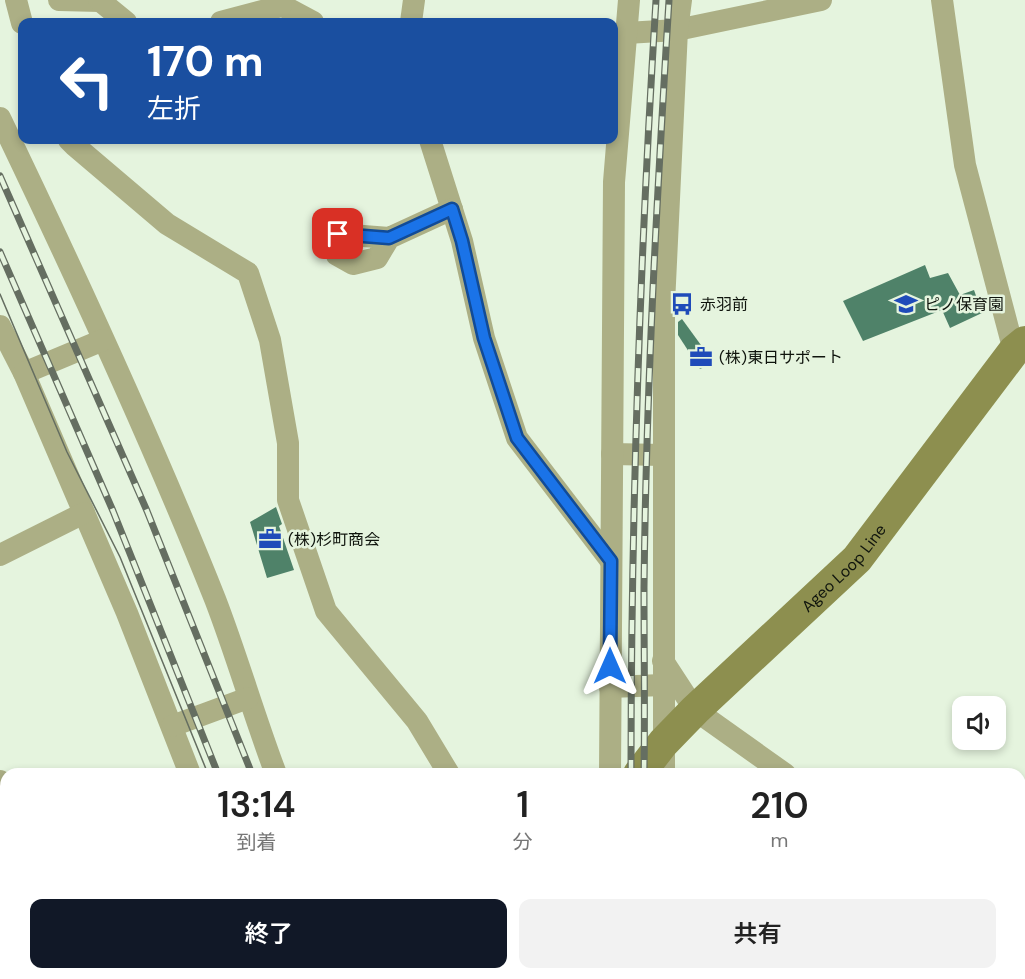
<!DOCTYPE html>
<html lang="ja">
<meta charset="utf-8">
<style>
body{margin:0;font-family:"DM Sans","Noto Sans JP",sans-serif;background:#f2f2f2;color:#222;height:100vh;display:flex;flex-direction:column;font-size:22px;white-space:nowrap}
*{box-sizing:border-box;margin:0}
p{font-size:20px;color:#767676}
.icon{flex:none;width:33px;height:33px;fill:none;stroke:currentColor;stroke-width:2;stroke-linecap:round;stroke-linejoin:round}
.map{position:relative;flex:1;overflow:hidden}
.sheet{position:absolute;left:0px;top:768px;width:1026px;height:212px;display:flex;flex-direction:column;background:#fff;border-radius:18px 18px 0 0;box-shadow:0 3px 9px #0003}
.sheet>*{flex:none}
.banner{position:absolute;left:18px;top:18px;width:600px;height:126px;border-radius:12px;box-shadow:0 3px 9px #0003;background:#1a4fa0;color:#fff;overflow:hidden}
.buttons{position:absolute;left:952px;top:696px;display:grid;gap:12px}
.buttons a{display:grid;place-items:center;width:54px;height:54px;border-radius:12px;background:#fff;box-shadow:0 3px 9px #0003;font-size:30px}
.pin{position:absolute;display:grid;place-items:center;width:51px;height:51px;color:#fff;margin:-26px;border-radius:12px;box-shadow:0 3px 9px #0006}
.me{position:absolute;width:66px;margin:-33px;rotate:0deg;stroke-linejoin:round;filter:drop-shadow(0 0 4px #0008)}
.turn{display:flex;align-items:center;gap:21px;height:126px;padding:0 30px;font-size:27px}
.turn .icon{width:78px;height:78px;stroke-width:2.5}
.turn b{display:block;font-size:42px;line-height:51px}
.eta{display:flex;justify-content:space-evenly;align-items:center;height:102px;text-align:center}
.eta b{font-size:36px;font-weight:600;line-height:42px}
.primary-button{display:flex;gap:12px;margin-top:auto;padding:12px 30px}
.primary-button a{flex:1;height:69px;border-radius:12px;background:#111827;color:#fff;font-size:24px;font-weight:600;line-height:69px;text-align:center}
.primary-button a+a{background:#f2f2f2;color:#222}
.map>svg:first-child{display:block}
.building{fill:#4f8269}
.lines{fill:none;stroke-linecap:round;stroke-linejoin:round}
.lane{stroke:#acaf85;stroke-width:12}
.street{stroke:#acaf85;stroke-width:22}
.secondary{stroke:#8d8f4f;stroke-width:32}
.tram{stroke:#656e61;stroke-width:1.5}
.rail-casing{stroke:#656e61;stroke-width:7}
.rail{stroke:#e5f4de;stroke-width:4.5;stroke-dasharray:14;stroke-linecap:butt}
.route-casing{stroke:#114b97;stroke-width:15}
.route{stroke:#1a73e8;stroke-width:10}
.labels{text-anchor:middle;stroke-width:5;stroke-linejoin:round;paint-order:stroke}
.poi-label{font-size:16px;fill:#0f140d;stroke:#e5f4de;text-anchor:start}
.street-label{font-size:16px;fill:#0f140d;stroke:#e5f4de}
</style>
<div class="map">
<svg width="1025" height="979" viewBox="0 0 1025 979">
<rect width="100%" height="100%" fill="#e5f4de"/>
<g class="building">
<path d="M 925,265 L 930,278 L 948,273 L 960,295 L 974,290 L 982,313 L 950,328 L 942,310 L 863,341 L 843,301 Z"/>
<path d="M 682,319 L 714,363 L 700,369 L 678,335 L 678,322 Z"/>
<path d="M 276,507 L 282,524 L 279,526 L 294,570 L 267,578 L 250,522 Z"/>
</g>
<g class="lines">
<path class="lane" d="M 885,974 L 896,979"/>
<g class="street">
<path d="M 16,0 L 22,23"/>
<path d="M 59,0 L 100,1"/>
<path d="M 99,0 L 126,22"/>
<path d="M 272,0 L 313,22"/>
<path d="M 942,0 L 965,165 L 1014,351"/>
<path d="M 221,22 L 281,6"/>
<path d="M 411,22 L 414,0"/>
<path d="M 614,37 L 626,33 L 677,30 L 821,0"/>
<path d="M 0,118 C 76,276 150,436 215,599 C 237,656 254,716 276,774"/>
<path d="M 69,140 L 74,145 L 167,224 L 248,273 L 270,340 L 288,443 L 288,500 L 326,611 L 417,721 L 449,774"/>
<path d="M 430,140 L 462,241 L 484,338 L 517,438 L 611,561"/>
<path d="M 389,238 L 338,234 L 337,255 L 353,264 L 377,258 L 389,238 L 452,209"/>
<path d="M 0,326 L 24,373 L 127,613 L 190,774"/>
<path d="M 24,373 L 103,340"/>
<path d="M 612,454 L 663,455"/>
<path d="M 0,555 L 84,513"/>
<path d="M 663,661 L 695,710 L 785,774"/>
<path d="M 610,687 L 663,685"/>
<path d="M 172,726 L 248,698"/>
<path d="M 610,774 L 614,182 L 629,0"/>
<path d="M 664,774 L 664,304 L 677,30 L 681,0"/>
<path d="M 0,781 L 6,798"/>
<path d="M 1020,891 L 1025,894"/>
<path d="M 0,933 L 6,930"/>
<path d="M 62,974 L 65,979"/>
<path d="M 264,974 L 266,979"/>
<path d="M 358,974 L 360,979"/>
<path d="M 665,974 L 665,979"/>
<path d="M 879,979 L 883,974"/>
</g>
<g class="secondary">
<path id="s1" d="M 639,774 L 663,743 L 695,710 L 857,559 L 1014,351 L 1025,342"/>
<path d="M 466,979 L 471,974"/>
</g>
<g class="tram">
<path d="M 0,294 L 67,452 L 120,557 L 208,774"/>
<path d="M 284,974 L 286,979"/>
<path d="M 297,974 L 301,979"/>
</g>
<g class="rail-casing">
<g id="rail">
<path d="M 0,176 L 147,511 L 252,774"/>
<path d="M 0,252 L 113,511 L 218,774"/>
<path d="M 631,774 C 631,516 640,258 656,0"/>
<path d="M 644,774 C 645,712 644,650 644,588 C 646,392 657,196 669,0"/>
<path d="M 292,974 L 294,979"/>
<path d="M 328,974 L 330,979"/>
<path d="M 634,974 L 634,979"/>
<path d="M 647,974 L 647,979"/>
</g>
</g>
<use href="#rail" class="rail"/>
</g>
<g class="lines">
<g class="route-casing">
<path id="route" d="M 338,234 L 389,238 L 452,209 L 462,241 L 484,338 L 517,438 L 611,561 L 610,666"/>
</g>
<use href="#route" class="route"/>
</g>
<defs>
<g id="bus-bare" transform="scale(1.8)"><path d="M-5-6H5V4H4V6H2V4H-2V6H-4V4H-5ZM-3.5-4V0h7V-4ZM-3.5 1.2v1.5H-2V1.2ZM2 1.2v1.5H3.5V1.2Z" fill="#1f4bb9" stroke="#e5f4de" stroke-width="2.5" paint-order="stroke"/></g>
<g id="school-bare" transform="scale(1.8)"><path d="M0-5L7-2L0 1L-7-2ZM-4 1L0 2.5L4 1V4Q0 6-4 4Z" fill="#1f4bb9" stroke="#e5f4de" stroke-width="2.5" paint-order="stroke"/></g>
<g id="office-bare" transform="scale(1.8)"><path d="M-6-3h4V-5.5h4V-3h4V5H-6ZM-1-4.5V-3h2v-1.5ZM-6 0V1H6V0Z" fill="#1f4bb9" stroke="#e5f4de" stroke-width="2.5" paint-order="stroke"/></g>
</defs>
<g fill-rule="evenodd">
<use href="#bus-bare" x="682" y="304"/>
<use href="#school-bare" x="906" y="304"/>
<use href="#office-bare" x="701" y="357"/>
<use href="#office-bare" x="270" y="539"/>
</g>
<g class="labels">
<g class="poi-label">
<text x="700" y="310">赤羽前</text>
<text x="924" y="310">ピノ保育園</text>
<text x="719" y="363">(株)東日サポート</text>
<text x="288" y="545">(株)杉町商会</text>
</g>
<g class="street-label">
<text dy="6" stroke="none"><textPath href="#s1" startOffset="291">Ageo Loop Line</textPath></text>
</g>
</g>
</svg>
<div class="buttons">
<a><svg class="icon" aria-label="sound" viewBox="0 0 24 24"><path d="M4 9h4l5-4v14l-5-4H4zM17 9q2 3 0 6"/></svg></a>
</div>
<div class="pin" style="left:338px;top:234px;background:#d93025"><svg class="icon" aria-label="arrive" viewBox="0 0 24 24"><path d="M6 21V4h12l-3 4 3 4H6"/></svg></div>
<svg class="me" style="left:610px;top:666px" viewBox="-20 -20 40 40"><path d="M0-17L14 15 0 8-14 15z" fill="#1a73e8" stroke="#fff" stroke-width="4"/></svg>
<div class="banner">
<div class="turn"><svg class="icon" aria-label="left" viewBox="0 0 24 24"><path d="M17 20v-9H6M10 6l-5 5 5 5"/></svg><div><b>170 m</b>左折</div></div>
</div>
<section class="sheet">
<div class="eta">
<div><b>13:14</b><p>到着</p></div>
<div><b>1</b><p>分</p></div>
<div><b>210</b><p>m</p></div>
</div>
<div class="primary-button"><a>終了</a><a>共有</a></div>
</section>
</div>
